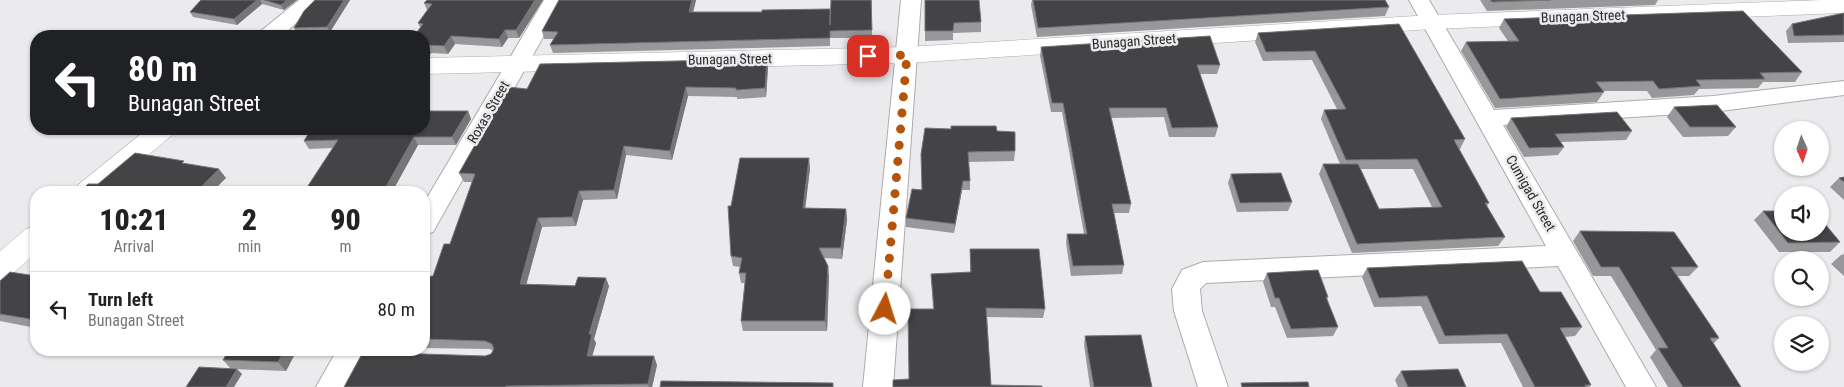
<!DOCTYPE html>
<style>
body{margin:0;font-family:"Roboto Condensed",sans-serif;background:#f2f2f2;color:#222;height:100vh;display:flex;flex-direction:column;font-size:19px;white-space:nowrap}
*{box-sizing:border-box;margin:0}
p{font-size:16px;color:#767676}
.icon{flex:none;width:28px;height:28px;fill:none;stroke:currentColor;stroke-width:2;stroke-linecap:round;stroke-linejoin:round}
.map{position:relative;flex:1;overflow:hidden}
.panel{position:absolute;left:30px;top:186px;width:400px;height:170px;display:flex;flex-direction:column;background:#fff;border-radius:20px;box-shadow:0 1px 4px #0004}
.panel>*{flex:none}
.hud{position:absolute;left:30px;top:30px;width:400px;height:105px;border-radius:20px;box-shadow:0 1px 4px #0004;background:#202124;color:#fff;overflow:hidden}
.needle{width:32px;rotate:177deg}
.controls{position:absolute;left:1774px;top:121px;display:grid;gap:10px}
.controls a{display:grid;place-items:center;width:55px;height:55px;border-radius:50%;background:#fff;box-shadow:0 1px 4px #0004;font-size:25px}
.pin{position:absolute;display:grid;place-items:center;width:42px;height:42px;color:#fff;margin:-21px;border-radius:10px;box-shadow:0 2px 8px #0006}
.me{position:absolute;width:55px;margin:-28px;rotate:5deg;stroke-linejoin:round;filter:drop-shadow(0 0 4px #0008)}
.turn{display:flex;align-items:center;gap:18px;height:105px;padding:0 15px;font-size:22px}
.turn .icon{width:65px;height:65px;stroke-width:2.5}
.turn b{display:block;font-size:35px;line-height:42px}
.eta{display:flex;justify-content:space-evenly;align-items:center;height:85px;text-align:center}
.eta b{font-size:30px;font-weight:800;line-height:35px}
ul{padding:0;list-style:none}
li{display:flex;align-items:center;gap:15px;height:75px;padding:0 15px;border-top:1px solid #e0e0e0}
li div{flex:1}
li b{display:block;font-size:19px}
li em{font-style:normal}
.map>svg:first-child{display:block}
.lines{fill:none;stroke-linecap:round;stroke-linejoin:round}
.street-casing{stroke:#adabae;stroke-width:2}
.secondary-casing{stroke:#adabae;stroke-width:1}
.street{fill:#fff;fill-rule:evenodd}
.secondary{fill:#fff;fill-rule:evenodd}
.wall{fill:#98979a;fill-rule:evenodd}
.shaded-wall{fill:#767679}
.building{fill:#444447;stroke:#767679}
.route{stroke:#b45309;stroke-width:9;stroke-dasharray:0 16.2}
.labels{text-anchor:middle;stroke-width:5;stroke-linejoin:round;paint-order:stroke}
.street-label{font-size:14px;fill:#2c2b2c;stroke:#ebeaed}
</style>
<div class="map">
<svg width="1844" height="387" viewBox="0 0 1844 387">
<rect width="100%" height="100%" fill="#ebeaed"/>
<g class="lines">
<g class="street-casing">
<g id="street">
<path d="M 299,0 L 321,0 L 282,36 L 259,36 L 261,31 Z"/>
<path d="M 544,0 L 564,0 L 433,232 L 424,235 L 424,203 Z"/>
<path d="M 901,0 L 921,0 L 893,387 L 863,387 Z"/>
<path d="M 1409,0 L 1429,0 L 1494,110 L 1713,96 L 1844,81 L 1844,95 L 1713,112 L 1503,125 L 1656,387 L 1626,387 L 1558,266 L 1206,283 L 1200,289 L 1202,311 L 1228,387 L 1198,387 L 1174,311 L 1172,289 L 1182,270 L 1203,262 L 1546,246 Z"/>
<path d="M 337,350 L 366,350 L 346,387 L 316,387 Z"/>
</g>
</g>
<g class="secondary-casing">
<g id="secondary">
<path d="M 1822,0 L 1844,0 L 1844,13 L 1432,29 L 907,63 L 424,74 L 424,58 L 907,47 L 1432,15 Z"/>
<path d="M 147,129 L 176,129 L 172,135 L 105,192 L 75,192 L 78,185 Z"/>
<path d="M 36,226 L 36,253 L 10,276 L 0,280 L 0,251 L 26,229 Z"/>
</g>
</g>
<use href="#street" class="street"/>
<use href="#secondary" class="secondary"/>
</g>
<g class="wall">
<path d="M 201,0 L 297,0 L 284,10 L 262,4 L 237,25 L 193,17 L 190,12 Z"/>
<path d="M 315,0 L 350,0 L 330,32 L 297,33 L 294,28 Z"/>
<path d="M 543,0 L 519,38 L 508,38 L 502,47 L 455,44 L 448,54 L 431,53 L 429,56 L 424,57 L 424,36 L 418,23 L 427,10 L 424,3 Z"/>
<path d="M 559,0 L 696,0 L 693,12 L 762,12 L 830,9 L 872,0 L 872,38 L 830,38 L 830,46 L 553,53 L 550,45 L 554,39 L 544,39 L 542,31 Z"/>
<path d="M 925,0 L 981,22 L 981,32 L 953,33 L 953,40 L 925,41 Z"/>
<path d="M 1032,0 L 1385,0 L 1389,7 L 1385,16 L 1037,37 L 1031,5 Z"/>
<path d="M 1480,0 L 1658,0 L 1655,5 L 1487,11 Z"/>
<path d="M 1844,13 L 1844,42 L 1788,43 L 1786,31 L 1792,24 Z"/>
<path d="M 1504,19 L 1802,72 L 1795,82 L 1763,82 L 1758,88 L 1699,89 L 1694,95 L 1652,98 L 1647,91 L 1603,91 L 1604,92 L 1597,102 L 1495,108 L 1461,51 L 1466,42 L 1508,41 L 1499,28 Z"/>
<path d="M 1399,24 L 1465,139 L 1460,149 L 1459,149 L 1489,203 L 1487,206 L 1505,237 L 1498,246 L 1352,253 L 1319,174 L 1323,164 L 1340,164 L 1321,119 L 1324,110 L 1337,109 L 1312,60 L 1263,61 L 1255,42 L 1258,33 ZM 1361,169 L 1413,169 L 1432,207 L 1379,209 Z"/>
<path d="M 1041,47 L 1220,65 L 1217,74 L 1200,74 L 1218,127 L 1215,137 L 1169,137 L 1164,117 L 1111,118 L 1131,204 L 1129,213 L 1114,213 L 1124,265 L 1122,274 L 1071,276 L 1066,243 L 1067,234 L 1084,234 L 1062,112 L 1051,112 L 1040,56 Z"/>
<path d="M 767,59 L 768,68 L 766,97 L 737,99 L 737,97 L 688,96 L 672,160 L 626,155 L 617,199 L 583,200 L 576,226 L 542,227 L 526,284 L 609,286 L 594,339 L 596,343 L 592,356 L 657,365 L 652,387 L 344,387 L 485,356 L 491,354 L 493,351 L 490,349 L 424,348 L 424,277 L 433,276 L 450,244 L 472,182 L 464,182 L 459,173 L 527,89 Z"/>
<path d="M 1674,107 L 1736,127 L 1728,136 L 1683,137 L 1667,117 Z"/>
<path d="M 468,111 L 471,119 L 456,145 L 418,145 L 392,192 L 304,192 L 333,148 L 309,149 L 304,141 Z"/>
<path d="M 1511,118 L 1632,131 L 1626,140 L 1561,142 L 1564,147 L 1558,155 L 1524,157 L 1506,127 Z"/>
<path d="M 70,129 L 131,129 L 124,135 Z"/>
<path d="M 950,129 L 997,131 L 1015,151 L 1014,161 L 968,162 L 970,181 L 970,190 L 962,190 L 954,233 L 906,227 L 906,218 L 921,190 Z"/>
<path d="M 810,168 L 805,208 L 846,209 L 847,220 L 842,259 L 824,258 L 829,276 L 827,331 L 743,331 L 741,321 L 745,283 L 741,283 L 739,273 L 740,267 L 733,266 L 731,256 L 731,206 Z"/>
<path d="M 1231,174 L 1292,202 L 1288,211 L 1237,212 L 1228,183 Z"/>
<path d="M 1844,177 L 1844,200 L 1830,187 L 1839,178 Z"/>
<path d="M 1763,211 L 1840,242 L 1830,252 L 1779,252 L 1754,220 Z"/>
<path d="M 1580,231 L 1698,267 L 1689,276 L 1678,276 L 1719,338 L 1713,344 L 1741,387 L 1668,387 L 1650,357 L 1656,350 L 1611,276 L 1593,276 L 1573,241 Z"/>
<path d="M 970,249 L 1045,309 L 1043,318 L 987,317 L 991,385 L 893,387 L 909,379 L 933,309 L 931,274 L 970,272 Z"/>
<path d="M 1844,254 L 1844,276 L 1831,264 L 1841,255 Z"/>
<path d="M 1367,268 L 1540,292 L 1582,327 L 1575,336 L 1565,337 L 1591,385 L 1589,387 L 1523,387 L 1501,343 L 1439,344 L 1421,306 L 1374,307 L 1362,277 Z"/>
<path d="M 1267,273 L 1328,297 L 1327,300 L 1338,327 L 1333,336 L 1287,338 L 1275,307 L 1271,307 L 1263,282 Z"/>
<path d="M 36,276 L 36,328 L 0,321 L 0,281 Z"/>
<path d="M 1085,336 L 1152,387 L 1090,387 L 1084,345 Z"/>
<path d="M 229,350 L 297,350 L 286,371 L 231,369 L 223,360 Z"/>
<path d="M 1401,371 L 1466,387 L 1398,387 L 1395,380 Z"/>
</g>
<g class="shaded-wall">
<path d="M 257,0 L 260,0 L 262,4 L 237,25 L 234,19 Z"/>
<path d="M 287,0 L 297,0 L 284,10 L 281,5 Z"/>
<path d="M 344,0 L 350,0 L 330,32 L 327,27 Z"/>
<path d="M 535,0 L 543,0 L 519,38 L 516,30 Z"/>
<path d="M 692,0 L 696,0 L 691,20 L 689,12 Z"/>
<path d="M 505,30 L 508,38 L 502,47 L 499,39 Z"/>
<path d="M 451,36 L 455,44 L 448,54 L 444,46 Z"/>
<path d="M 427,45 L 431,53 L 429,56 L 426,48 Z"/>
<path d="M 767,59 L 768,68 L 766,97 L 765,88 Z"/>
<path d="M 686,87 L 688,96 L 672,160 L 670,151 Z"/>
<path d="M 468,111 L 471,119 L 456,145 L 452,137 Z"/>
<path d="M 119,129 L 131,129 L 124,135 Z"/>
<path d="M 414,137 L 418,145 L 392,192 L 383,192 Z"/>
<path d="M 624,146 L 626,155 L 617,199 L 614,190 Z"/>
<path d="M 809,158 L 810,168 L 804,219 L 803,208 Z"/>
<path d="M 219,169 L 226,178 L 212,192 L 196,192 Z"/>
<path d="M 963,181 L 962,190 L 954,233 L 955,224 Z"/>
<path d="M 579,191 L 583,200 L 576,226 L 572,217 Z"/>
<path d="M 846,209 L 847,220 L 842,259 L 841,248 Z"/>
<path d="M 538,218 L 542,227 L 524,293 L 520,284 Z"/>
<path d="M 828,266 L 829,276 L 827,331 L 825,321 Z"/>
<path d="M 606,278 L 609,286 L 594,339 L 596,343 L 590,364 L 587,356 L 589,334 Z"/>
<path d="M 285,350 L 297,350 L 286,371 L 278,362 Z"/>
<path d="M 654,356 L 657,365 L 652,387 L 649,387 L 648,384 Z"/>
<path d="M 237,369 L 242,374 L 234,387 L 226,387 Z"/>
</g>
<g class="building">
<path d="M 201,0 L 257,0 L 234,19 L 190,12 Z"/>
<path d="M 264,0 L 287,0 L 281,5 Z"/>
<path d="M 315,0 L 344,0 L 327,27 L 294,28 L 304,11 Z"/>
<path d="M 427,0 L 535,0 L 516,30 L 505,30 L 499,39 L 451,36 L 444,46 L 427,45 L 426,48 L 424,48 L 424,36 L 414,36 L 423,24 L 418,23 L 432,4 L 424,3 Z"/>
<path d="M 559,0 L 692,0 L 689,12 L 762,12 L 762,10 L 830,9 L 830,25 L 831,0 L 871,0 L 872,30 L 830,31 L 830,38 L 550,45 L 558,32 L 542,31 Z"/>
<path d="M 925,0 L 979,0 L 981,22 L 954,23 L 953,31 L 925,31 Z"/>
<path d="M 1033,0 L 1385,0 L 1389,7 L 1038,28 Z"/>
<path d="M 1490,0 L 1551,0 L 1492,2 Z"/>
<path d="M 1743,11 L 1802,72 L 1760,73 L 1765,79 L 1696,80 L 1701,86 L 1659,89 L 1653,81 L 1596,82 L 1604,92 L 1500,99 L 1466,42 L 1519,41 L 1504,19 Z"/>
<path d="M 1844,13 L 1844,35 L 1794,36 L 1792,24 Z"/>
<path d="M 1399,24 L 1465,139 L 1454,140 L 1489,203 L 1485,203 L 1505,237 L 1357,244 L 1323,164 L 1358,164 L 1379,209 L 1442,207 L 1417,159 L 1346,160 L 1324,110 L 1346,109 L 1315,51 L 1266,52 L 1258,33 Z"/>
<path d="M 1210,36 L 1220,65 L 1197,65 L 1218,127 L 1172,128 L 1166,108 L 1109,108 L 1131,204 L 1112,204 L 1124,265 L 1073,266 L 1067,234 L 1087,234 L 1063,103 L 1052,103 L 1041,47 Z"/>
<path d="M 767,59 L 765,88 L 736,90 L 736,88 L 686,87 L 670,151 L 624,146 L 614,190 L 579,191 L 572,217 L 538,218 L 520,284 L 575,286 L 578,277 L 606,278 L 589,334 L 592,334 L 587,356 L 654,356 L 648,384 L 506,386 L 505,387 L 344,387 L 363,352 L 485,356 L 491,354 L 494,349 L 492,344 L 485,341 L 424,339 L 424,277 L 433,276 L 444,244 L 450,244 L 475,174 L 459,173 L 508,87 L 527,89 L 540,64 Z"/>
<path d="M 1717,105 L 1736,127 L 1690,127 L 1674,107 Z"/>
<path d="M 424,111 L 468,111 L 452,137 L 414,137 L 383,192 L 304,192 L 338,140 L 304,141 L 311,129 L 424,129 Z"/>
<path d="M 1617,112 L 1632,131 L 1555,134 L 1564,147 L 1529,148 L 1511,118 Z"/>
<path d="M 951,126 L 996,126 L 997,131 L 1015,132 L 1015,151 L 968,152 L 970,181 L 963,181 L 955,224 L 906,218 L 912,189 L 922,190 L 921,154 L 925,128 L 951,129 Z"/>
<path d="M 135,153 L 184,161 L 182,163 L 219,169 L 196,192 L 88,192 L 81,191 L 88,184 L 98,184 Z"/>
<path d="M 740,158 L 809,158 L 803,208 L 846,209 L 841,248 L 819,248 L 828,266 L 825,321 L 741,321 L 746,273 L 739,273 L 742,258 L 731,256 L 728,206 L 731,206 Z"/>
<path d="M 1281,173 L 1292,202 L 1240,203 L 1231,174 Z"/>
<path d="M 1844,177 L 1844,182 L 1839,178 Z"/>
<path d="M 1763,211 L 1782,211 L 1782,232 L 1820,232 L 1820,218 L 1840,242 L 1788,243 Z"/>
<path d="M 1580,231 L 1674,232 L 1698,267 L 1671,267 L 1719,338 L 1710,338 L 1741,387 L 1683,387 L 1658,348 L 1668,348 L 1619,267 L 1601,267 Z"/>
<path d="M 970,249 L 1039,249 L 1045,309 L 986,308 L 991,385 L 1042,386 L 1042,387 L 893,387 L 893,380 L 909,379 L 908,309 L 934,309 L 931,274 L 971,272 Z"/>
<path d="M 1522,261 L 1540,292 L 1561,292 L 1582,327 L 1560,328 L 1591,385 L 1585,385 L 1586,387 L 1535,387 L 1507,334 L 1445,336 L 1427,296 L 1379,298 L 1367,268 Z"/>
<path d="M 1318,270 L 1328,297 L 1326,297 L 1338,327 L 1291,329 L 1279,298 L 1275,298 L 1267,273 Z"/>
<path d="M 10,272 L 36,276 L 36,320 L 0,314 L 0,281 Z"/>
<path d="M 1141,335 L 1152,387 L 1094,387 L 1085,336 Z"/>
<path d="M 229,350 L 285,350 L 278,362 L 223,360 Z"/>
<path d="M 199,367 L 237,369 L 226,387 L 186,387 Z"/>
<path d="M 1458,369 L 1466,387 L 1408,387 L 1401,371 Z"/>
<path d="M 661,381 L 833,383 L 833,387 L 660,387 Z"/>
<path d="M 1308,382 L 1309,387 L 1242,387 L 1241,383 Z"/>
</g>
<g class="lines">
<path class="route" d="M 868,56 L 907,55 L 885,309"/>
</g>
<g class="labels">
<g class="street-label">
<text transform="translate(1583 16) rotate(-2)" y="5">Bunagan Street</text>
<text transform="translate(1134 41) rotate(-4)" y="5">Bunagan Street</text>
<text transform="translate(730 59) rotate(-1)" y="5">Bunagan Street</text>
<text transform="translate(488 112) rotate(-60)" y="5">Roxas Street</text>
<text transform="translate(1531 193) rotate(60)" y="5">Cumigad Street</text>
</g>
</g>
</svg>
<div class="controls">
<a><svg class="needle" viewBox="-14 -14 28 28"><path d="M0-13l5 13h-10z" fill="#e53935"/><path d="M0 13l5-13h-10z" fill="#767676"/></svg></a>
<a><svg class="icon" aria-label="sound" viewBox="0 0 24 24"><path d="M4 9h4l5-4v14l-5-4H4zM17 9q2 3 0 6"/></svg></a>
<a><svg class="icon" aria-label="search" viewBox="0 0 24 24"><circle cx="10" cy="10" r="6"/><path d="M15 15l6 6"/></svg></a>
<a><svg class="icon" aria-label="layers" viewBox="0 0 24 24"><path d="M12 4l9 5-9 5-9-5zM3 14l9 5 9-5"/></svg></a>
</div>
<div class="pin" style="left:868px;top:56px;background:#d93025"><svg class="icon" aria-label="arrive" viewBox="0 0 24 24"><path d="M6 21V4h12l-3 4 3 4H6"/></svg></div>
<svg class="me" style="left:885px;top:309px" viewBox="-20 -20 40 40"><circle r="19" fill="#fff"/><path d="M0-13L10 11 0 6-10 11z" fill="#b45309"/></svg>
<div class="hud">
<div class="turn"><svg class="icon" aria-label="left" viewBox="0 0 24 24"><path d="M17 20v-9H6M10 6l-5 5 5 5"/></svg><div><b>80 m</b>Bunagan Street</div></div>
</div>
<section class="panel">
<div class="eta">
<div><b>10:21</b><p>Arrival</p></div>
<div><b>2</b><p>min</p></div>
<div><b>90</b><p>m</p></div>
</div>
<ul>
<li><svg class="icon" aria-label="left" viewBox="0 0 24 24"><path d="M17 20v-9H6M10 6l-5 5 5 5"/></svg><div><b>Turn left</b><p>Bunagan Street</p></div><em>80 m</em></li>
</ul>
</section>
</div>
